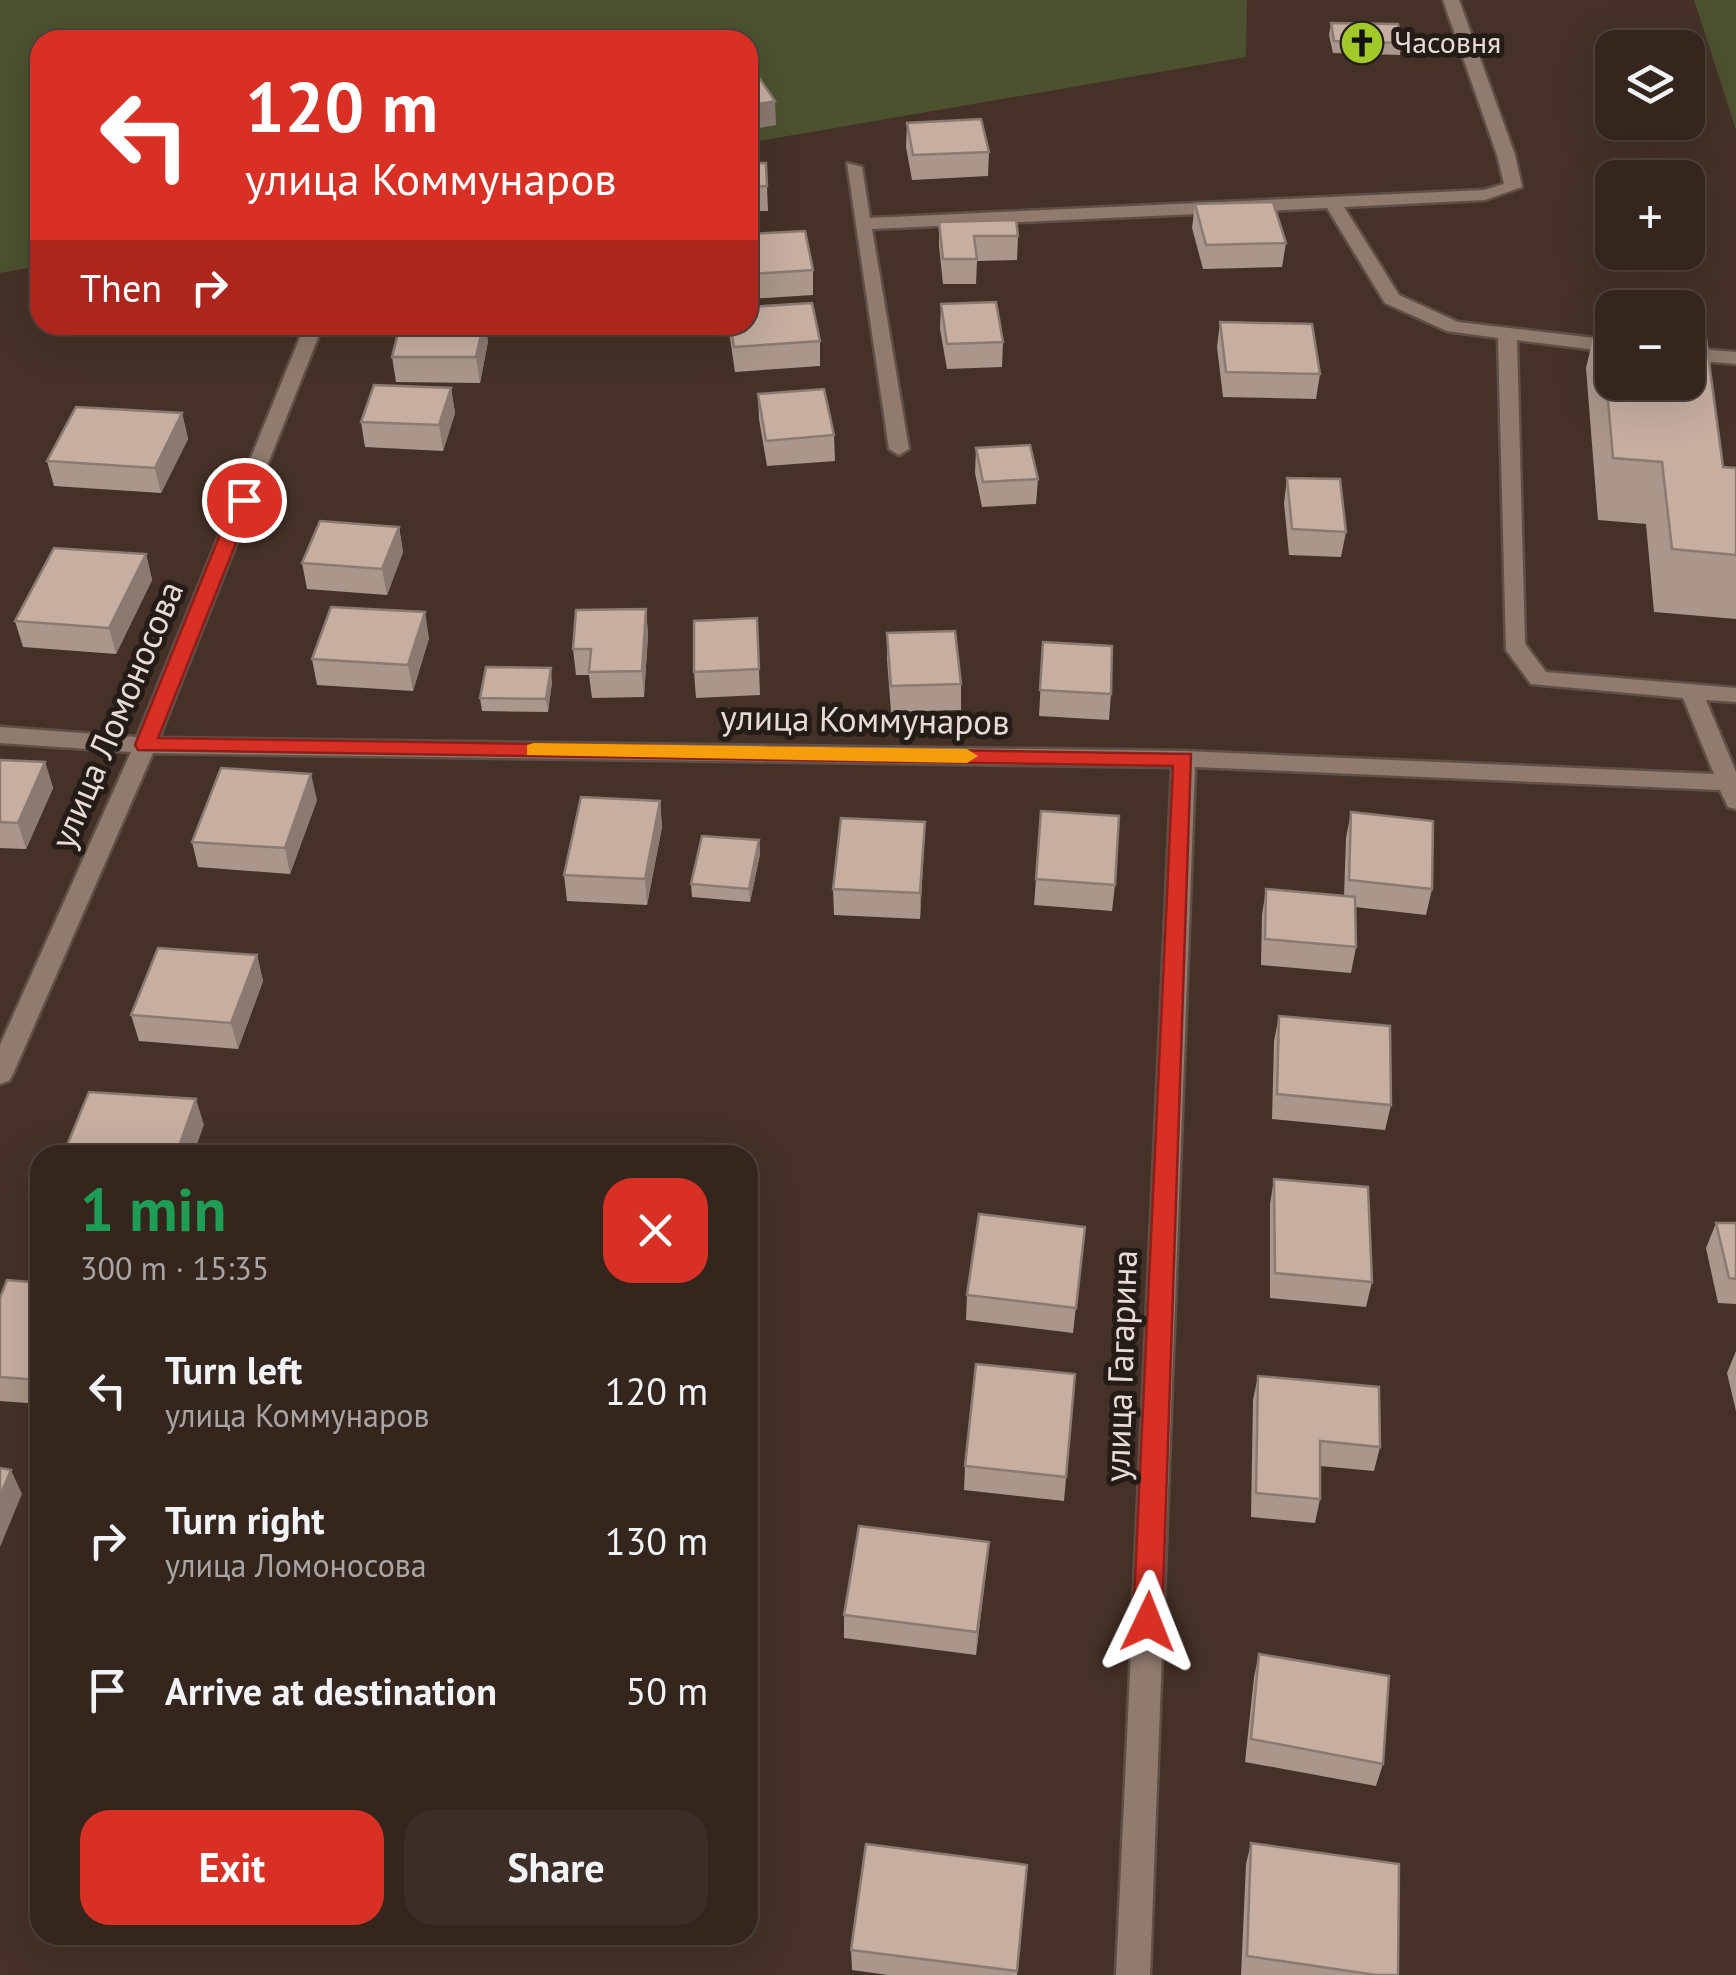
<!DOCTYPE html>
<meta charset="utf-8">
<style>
body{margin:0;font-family:"PT Sans",sans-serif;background:#3c2d26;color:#f1f3f6;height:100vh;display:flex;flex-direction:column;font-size:38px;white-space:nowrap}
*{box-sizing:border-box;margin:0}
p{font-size:32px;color:#a9a5a4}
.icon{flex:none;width:55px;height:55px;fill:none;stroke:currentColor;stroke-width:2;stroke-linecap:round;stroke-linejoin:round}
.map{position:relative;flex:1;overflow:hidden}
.details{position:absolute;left:30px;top:1145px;width:728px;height:800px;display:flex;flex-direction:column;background:#34251d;border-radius:30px;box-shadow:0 10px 40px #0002,0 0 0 2px #4e423b}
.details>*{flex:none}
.guide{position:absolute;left:30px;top:30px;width:728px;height:305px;border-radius:30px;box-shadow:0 10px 40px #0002,0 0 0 2px #4e423b;background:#d93025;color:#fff;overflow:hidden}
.fabs{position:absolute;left:1595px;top:30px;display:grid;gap:20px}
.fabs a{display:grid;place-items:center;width:110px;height:110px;border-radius:20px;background:#34251d;box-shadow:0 10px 40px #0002,0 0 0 2px #4e423b;font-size:50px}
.pin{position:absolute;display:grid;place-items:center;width:85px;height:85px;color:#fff;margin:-42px;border:5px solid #fff;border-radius:50%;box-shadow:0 2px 10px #0007}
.me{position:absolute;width:110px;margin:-55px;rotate:2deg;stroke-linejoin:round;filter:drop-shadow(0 0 8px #0008)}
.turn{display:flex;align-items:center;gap:35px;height:210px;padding:0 50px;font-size:45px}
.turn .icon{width:130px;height:130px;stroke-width:2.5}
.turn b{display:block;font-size:70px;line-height:85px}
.then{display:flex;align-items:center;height:95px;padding:0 50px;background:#0003;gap:20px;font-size:38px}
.round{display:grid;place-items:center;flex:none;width:105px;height:105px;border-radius:30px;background:#3c2d26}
.overview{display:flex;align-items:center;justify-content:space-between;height:170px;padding:0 50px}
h1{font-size:60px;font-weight:700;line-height:75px;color:#1e9e55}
.button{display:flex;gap:20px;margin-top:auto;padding:20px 50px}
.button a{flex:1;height:115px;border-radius:30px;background:#d93025;color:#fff;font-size:40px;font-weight:700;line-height:115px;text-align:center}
.button a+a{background:#3c2d26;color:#f1f3f6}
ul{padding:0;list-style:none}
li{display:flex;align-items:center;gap:30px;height:150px;padding:0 50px}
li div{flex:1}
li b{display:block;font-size:38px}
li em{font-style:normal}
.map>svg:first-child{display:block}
.green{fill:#4c512f}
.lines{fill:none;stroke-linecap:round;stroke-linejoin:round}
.minor-casing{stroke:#5f4f46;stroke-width:5}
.minor{fill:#917b6f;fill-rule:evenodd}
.wall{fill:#aa968a}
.shaded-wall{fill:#8b7a71}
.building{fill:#c6aea1;stroke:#8b7a71;stroke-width:2.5}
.route{fill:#d93025;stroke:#8d1f18;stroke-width:2.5}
.slow{fill:#f59e0b}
.labels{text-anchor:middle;stroke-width:10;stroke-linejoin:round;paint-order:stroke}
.far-poi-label{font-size:30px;fill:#e8dbd4;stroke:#241c17;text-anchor:start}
.street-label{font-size:35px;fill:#e8dbd4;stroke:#241c17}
</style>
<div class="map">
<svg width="1736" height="1975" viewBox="0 0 1736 1975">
<rect width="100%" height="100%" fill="#453127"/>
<g class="green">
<path d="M 0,0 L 1247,0 L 1246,57 L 748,143 L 748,40 L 40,40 L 40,266 L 0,273 Z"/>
<path d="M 1694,0 L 1736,0 L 1736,130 Z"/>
</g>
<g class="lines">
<g class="minor-casing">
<g id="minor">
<path d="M 1443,0 L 1459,0 L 1515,155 L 1522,187 L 1485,200 L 1344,207 L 1399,295 L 1458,322 L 1612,340 L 1612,352 L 1517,340 L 1525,644 L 1546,672 L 1736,688 L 1736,702 L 1706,700 L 1736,772 L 1736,809 L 1728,807 L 1720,790 L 1195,767 L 1150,1975 L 1116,1975 L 1172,767 L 153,753 L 13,1074 L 9,1081 L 0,1084 L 0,1045 L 131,752 L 0,743 L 0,727 L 137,737 L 305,325 L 323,325 L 159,738 L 1184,751 L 1714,774 L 1683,698 L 1531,684 L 1506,650 L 1498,338 L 1447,331 L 1385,303 L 1327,208 L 872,229 L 909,449 L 899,455 L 889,449 L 847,163 L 862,167 L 870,218 L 1484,190 L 1504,184 L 1497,155 Z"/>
<path d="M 1688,348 L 1736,352 L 1736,364 L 1688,360 Z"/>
</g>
</g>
<use href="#minor" class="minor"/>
</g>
<g class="wall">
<path d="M 1331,23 L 1401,43 L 1400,55 L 1333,53 L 1329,35 Z"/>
<path d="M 907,123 L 989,152 L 988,176 L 912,180 L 906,147 Z"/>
<path d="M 748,163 L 766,163 L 768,211 L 748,211 Z"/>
<path d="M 1195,204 L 1286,243 L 1282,267 L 1203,269 L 1192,228 Z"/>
<path d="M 939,222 L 1018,236 L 1017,260 L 977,261 L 976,284 L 943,284 L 939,246 Z"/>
<path d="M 748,234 L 813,270 L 813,295 L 748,299 Z"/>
<path d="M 941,304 L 1003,342 L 1002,367 L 947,369 L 940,329 Z"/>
<path d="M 1600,308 L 1723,467 L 1736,468 L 1736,619 L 1654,612 L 1646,524 L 1598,520 L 1586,368 Z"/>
<path d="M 1220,322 L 1320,374 L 1316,399 L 1223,397 L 1217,347 Z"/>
<path d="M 728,325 L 748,325 L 820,341 L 820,366 L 735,372 Z"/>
<path d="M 488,341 L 480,383 L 396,382 L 392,357 Z"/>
<path d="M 451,388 L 455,413 L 443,451 L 365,447 L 361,422 Z"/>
<path d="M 758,394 L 834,435 L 835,461 L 767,466 L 759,419 Z"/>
<path d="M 182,413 L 188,439 L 161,493 L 54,486 L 47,461 Z"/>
<path d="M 976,448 L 1038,479 L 1036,504 L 982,507 L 975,473 Z"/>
<path d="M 1287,478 L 1346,532 L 1341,557 L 1289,555 L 1284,503 Z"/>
<path d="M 399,527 L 403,552 L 387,595 L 307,589 L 302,563 Z"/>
<path d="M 146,554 L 152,580 L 116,654 L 23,647 L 15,621 Z"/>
<path d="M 646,609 L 648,635 L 644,697 L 592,698 L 589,675 L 576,675 L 573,649 Z"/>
<path d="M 757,618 L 760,695 L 696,698 L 694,672 Z"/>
<path d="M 887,633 L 961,684 L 961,710 L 891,712 L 887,659 Z"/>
<path d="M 429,638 L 413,691 L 317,685 L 312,659 Z"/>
<path d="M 1043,642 L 1111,694 L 1109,720 L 1039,716 Z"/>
<path d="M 552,682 L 548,712 L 482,711 L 480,698 Z"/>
<path d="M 0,760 L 45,762 L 53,788 L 26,849 L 0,848 Z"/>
<path d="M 317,800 L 290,874 L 198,867 L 192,842 Z"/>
<path d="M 660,801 L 662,827 L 647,905 L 567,901 L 564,875 Z"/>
<path d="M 1351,812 L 1432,889 L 1426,915 L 1355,907 L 1356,947 L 1351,973 L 1261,965 L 1262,915 L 1266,889 L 1344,896 L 1346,838 Z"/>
<path d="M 925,822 L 920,919 L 834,915 L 833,889 Z"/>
<path d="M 759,840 L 760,854 L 750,902 L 692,897 L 691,884 Z"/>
<path d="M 1036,879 L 1115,885 L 1112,911 L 1034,905 Z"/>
<path d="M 257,955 L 263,981 L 238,1049 L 139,1041 L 131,1015 Z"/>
<path d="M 1279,1016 L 1391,1105 L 1385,1130 L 1272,1119 L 1274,1041 Z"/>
<path d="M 1274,1179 L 1372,1282 L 1366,1307 L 1270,1298 L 1270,1204 Z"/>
<path d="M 1716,1223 L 1736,1223 L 1736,1304 L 1718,1303 L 1706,1248 Z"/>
<path d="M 1085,1227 L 1073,1333 L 966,1320 L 967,1295 Z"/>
<path d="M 40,1283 L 40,1404 L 0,1401 L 0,1298 Z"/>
<path d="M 1736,1351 L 1736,1411 L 1727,1373 Z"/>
<path d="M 1075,1374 L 1064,1501 L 964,1490 L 965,1466 Z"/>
<path d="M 1258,1376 L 1380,1447 L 1374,1471 L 1320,1466 L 1320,1499 L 1315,1523 L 1251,1517 L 1253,1400 Z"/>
<path d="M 989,1542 L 976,1655 L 844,1638 L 844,1615 Z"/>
<path d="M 1259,1654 L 1383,1764 L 1376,1786 L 1245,1762 L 1254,1677 Z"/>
<path d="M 1251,1843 L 1398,1975 L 1241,1975 L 1246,1864 Z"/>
<path d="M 1027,1865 L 1017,1975 L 888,1975 L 852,1970 L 851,1950 Z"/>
</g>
<g class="shaded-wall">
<path d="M 775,101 L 776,125 L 748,130 L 748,106 Z"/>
<path d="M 483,325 L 486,325 L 488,341 L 480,383 L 476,357 Z"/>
<path d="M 451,388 L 455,413 L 443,451 L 439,425 Z"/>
<path d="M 182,413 L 188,439 L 161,493 L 155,468 Z"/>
<path d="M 399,527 L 403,552 L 387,595 L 382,569 Z"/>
<path d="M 146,554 L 152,580 L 116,654 L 109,628 Z"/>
<path d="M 646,609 L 648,635 L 644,697 L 642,671 Z"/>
<path d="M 425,612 L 429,638 L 413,691 L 408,665 Z"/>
<path d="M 551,668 L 552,682 L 548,712 L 546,699 Z"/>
<path d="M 45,762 L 53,788 L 26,849 L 18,823 Z"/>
<path d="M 311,774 L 317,800 L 290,874 L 285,848 Z"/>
<path d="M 660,801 L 662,827 L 647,905 L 645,879 Z"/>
<path d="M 925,822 L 924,848 L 920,919 L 920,893 Z"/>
<path d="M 759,840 L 760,854 L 750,902 L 749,889 Z"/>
<path d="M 257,955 L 263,981 L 238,1049 L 231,1023 Z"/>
<path d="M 196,1099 L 204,1125 L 193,1155 L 176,1155 Z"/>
<path d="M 11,1470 L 22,1494 L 0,1547 L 0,1496 Z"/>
<path d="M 989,1542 L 987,1566 L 976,1655 L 977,1632 Z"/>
</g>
<g class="building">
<path d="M 1331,23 L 1398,24 L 1401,43 L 1334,41 Z"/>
<path d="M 758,76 L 775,101 L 748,106 L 748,78 Z"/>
<path d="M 981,119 L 989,152 L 913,155 L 907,123 Z"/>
<path d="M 748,163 L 766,163 L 767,186 L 748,187 Z"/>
<path d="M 1273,202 L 1286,243 L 1206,245 L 1195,204 Z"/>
<path d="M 1016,220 L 1018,236 L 974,236 L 977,259 L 943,259 L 939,222 Z"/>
<path d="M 805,231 L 813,270 L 748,274 L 748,234 Z"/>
<path d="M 996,302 L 1003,342 L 947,344 L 941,304 Z"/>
<path d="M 812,303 L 820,341 L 734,347 L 730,325 L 748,325 L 748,307 Z"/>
<path d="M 1600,308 L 1612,309 L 1612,382 L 1688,382 L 1688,315 L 1703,316 L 1723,467 L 1736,468 L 1736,555 L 1672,549 L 1662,462 L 1613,458 Z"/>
<path d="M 1220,322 L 1312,324 L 1320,374 L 1226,372 Z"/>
<path d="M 400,325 L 483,325 L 476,357 L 392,357 Z"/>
<path d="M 374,385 L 451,388 L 439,425 L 361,422 Z"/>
<path d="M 824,389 L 834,435 L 766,441 L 758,394 Z"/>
<path d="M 76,407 L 182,413 L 155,468 L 47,461 Z"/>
<path d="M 1030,445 L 1038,479 L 983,482 L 976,448 Z"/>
<path d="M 1287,478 L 1340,479 L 1346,532 L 1292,529 Z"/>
<path d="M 320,521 L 399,527 L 382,569 L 302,563 Z"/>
<path d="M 54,548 L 146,554 L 109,628 L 15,621 Z"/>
<path d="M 331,607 L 425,612 L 408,665 L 312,659 Z"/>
<path d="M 646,609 L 642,671 L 589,672 L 591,649 L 573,649 L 576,610 Z"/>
<path d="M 757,618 L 759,669 L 694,672 L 694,621 Z"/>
<path d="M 955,631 L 961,684 L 891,686 L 887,633 Z"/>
<path d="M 1043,642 L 1112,646 L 1111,694 L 1040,690 Z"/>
<path d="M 486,667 L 551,668 L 546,699 L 480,698 Z"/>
<path d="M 0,760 L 45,762 L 18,823 L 0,822 Z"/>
<path d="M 221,768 L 311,774 L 285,848 L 192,842 Z"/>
<path d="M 581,797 L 660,801 L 645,879 L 564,875 Z"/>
<path d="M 1041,811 L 1119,816 L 1115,885 L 1036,879 Z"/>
<path d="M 1351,812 L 1433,821 L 1432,889 L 1349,880 Z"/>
<path d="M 841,818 L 925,822 L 920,893 L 833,889 Z"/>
<path d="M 702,836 L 759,840 L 749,889 L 691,884 Z"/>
<path d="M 1266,889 L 1355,897 L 1356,947 L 1265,939 Z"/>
<path d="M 158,948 L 257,955 L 231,1023 L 131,1015 Z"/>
<path d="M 1279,1016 L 1390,1026 L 1391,1105 L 1277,1094 Z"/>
<path d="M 89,1092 L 196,1099 L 176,1155 L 63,1155 Z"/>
<path d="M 1274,1179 L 1368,1187 L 1372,1282 L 1275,1273 Z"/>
<path d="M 979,1214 L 1085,1227 L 1076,1308 L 967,1295 Z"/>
<path d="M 1716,1223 L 1736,1223 L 1736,1279 L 1729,1278 Z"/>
<path d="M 7,1280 L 40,1283 L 40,1380 L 0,1377 L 0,1298 Z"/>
<path d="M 976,1364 L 1075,1374 L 1066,1477 L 965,1466 Z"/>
<path d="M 1258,1376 L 1379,1387 L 1380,1447 L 1320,1441 L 1320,1499 L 1256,1493 Z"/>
<path d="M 0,1468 L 11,1470 L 0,1496 Z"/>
<path d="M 859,1526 L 989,1542 L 977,1632 L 844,1615 Z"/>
<path d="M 1259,1654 L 1389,1676 L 1383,1764 L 1251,1739 Z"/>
<path d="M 1251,1843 L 1399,1864 L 1398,1975 L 1376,1975 L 1247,1956 Z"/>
<path d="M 866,1844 L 1027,1865 L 1017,1971 L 851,1950 Z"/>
</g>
<path class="route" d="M 244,494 L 253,500 L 158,738 L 1191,754 L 1162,1622 L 1157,1631 L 1148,1635 L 1138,1631 L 1133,1622 L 1173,766 L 138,750 L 135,745 L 234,500 Z"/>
<path class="slow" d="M 534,743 L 967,749 L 978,756 L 967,763 L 527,755 L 527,745 Z"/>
<defs>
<g id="church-disc" transform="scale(2.25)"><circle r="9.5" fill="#a1c92a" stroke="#241c17"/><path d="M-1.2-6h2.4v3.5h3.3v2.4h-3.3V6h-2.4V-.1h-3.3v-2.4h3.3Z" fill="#111"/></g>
</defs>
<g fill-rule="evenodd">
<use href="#church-disc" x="1362" y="43"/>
</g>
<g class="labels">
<g class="far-poi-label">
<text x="1394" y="53">Часовня</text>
</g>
<g class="street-label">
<text transform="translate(117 715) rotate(-67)" y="12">улица Ломоносова</text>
<text transform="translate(865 720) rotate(1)" y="12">улица Коммунаров</text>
<text transform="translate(1121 1366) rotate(-88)" y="12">улица Гагарина</text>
</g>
</g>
</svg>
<div class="fabs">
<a><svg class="icon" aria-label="layers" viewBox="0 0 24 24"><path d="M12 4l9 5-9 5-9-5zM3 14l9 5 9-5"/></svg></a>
<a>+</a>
<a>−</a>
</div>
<div class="pin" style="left:244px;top:500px;background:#d93025"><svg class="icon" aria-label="arrive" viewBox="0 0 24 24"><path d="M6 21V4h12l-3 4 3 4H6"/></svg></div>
<svg class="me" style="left:1148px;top:1622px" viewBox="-20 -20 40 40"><path d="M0-17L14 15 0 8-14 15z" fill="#d93025" stroke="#fff" stroke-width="4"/></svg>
<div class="guide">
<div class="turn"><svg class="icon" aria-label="left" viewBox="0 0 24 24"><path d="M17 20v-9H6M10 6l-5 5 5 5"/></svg><div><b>120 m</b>улица Коммунаров</div></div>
<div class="then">Then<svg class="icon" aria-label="right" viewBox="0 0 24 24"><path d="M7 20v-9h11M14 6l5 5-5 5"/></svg></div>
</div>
<section class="details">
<div class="overview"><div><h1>1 min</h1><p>300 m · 15:35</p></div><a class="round" style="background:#d93025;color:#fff"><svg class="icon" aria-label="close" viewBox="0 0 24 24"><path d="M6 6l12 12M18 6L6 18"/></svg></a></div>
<ul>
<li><svg class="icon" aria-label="left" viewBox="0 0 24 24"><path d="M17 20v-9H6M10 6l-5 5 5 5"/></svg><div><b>Turn left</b><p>улица Коммунаров</p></div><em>120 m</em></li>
<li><svg class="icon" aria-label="right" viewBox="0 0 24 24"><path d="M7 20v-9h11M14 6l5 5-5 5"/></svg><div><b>Turn right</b><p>улица Ломоносова</p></div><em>130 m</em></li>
<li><svg class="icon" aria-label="arrive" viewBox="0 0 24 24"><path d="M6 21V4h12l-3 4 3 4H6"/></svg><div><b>Arrive at destination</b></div><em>50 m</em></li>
</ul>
<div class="button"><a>Exit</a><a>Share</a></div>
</section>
</div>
